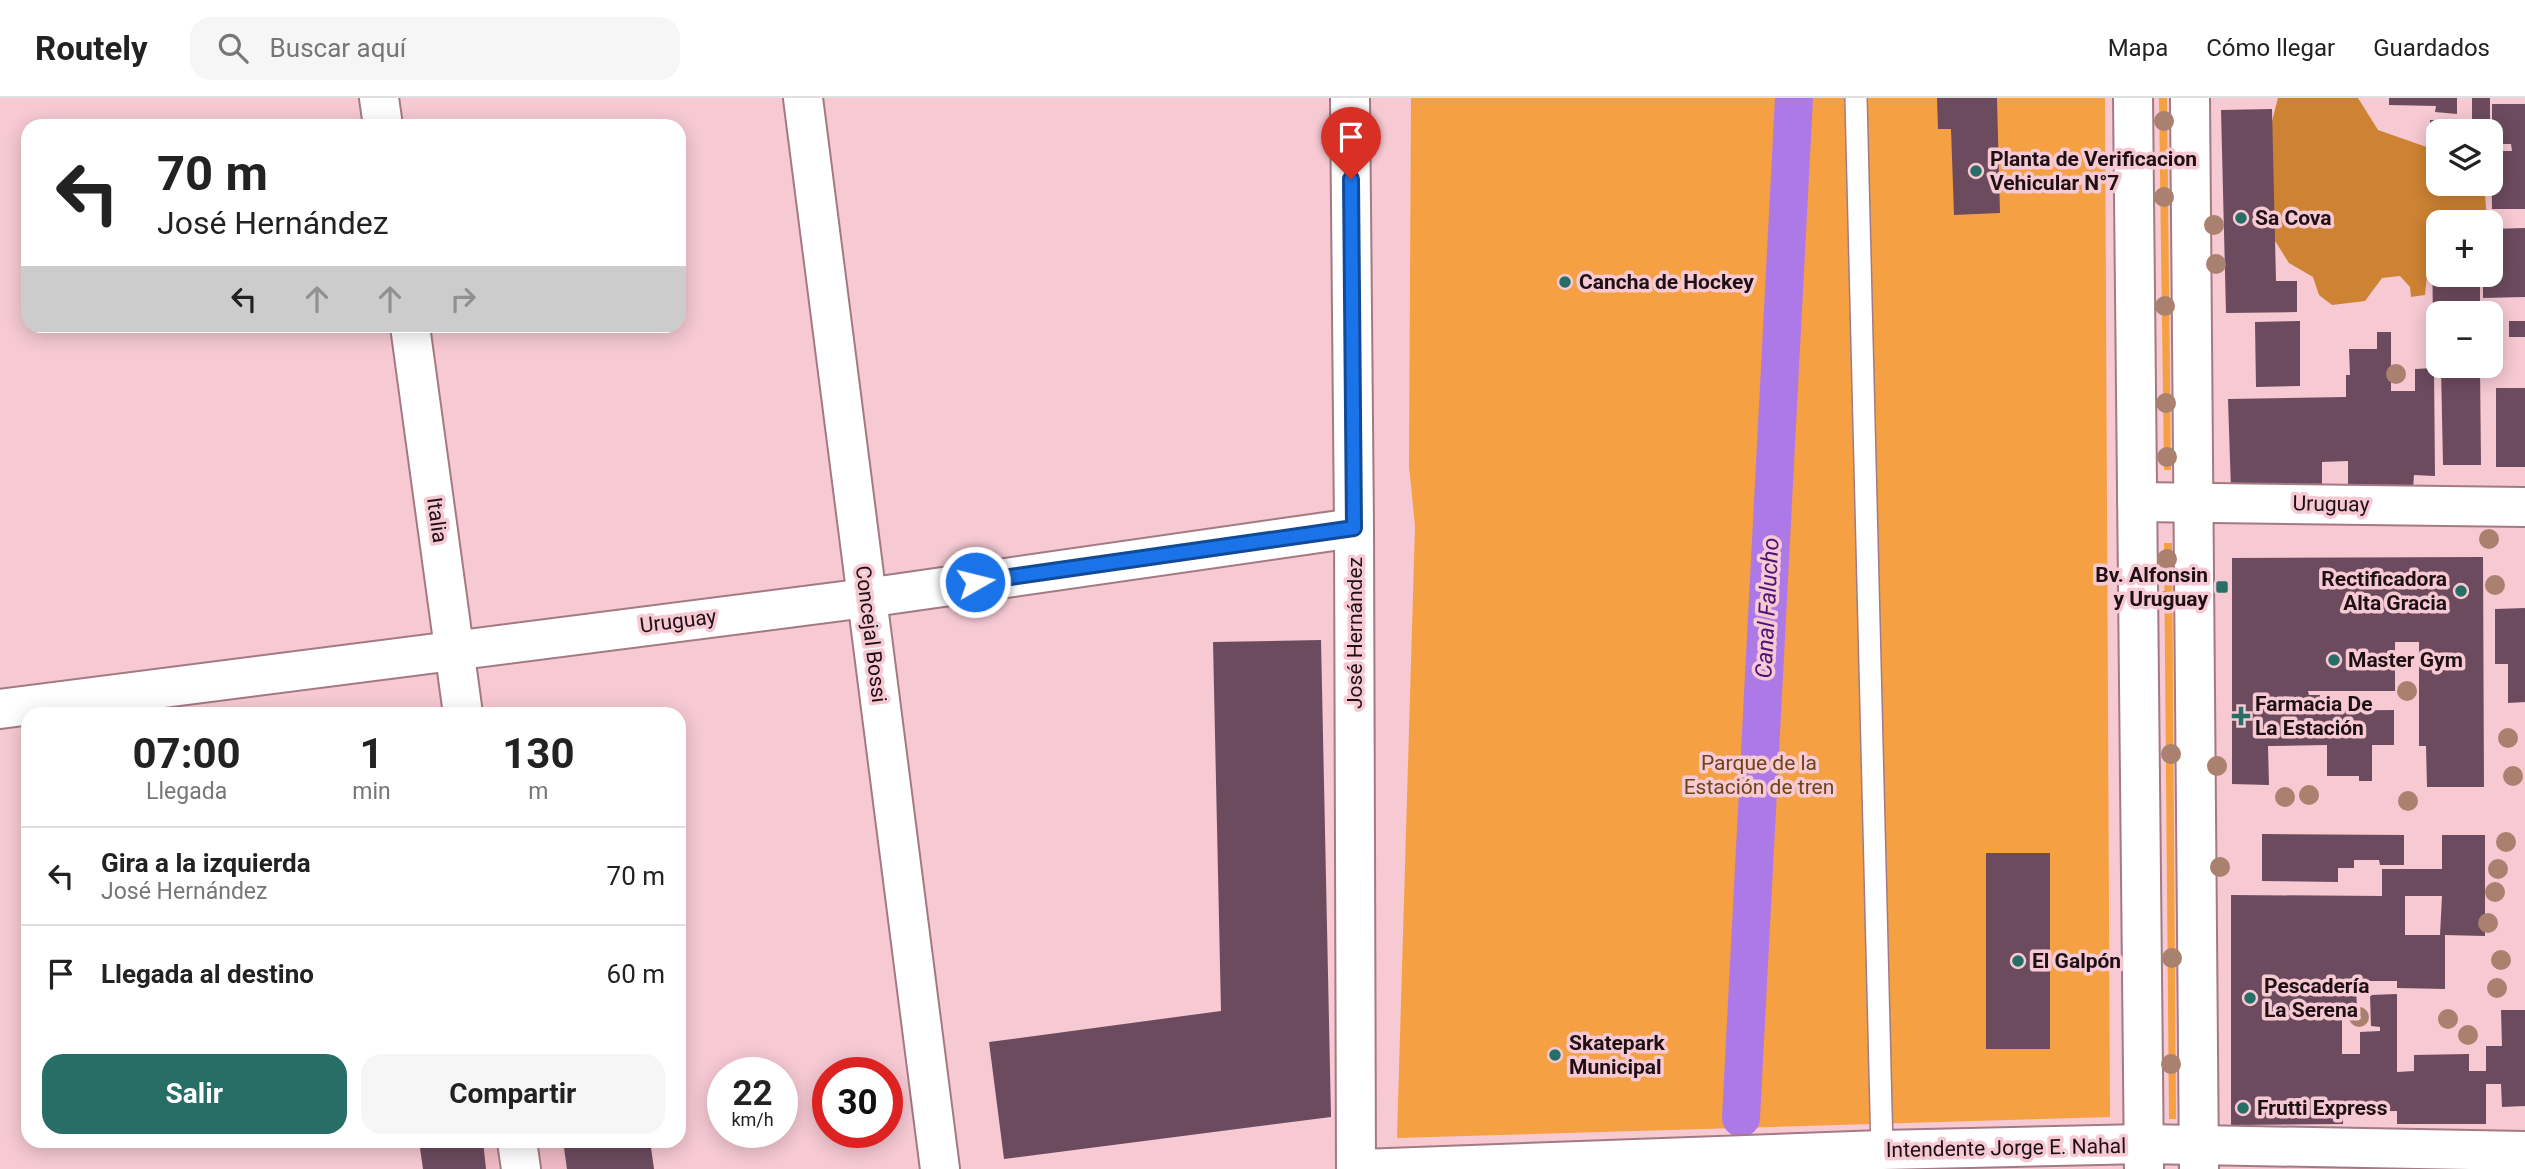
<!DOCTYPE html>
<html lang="es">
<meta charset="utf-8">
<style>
body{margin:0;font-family:Roboto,sans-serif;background:#f6f6f6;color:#222;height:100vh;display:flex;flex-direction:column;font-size:26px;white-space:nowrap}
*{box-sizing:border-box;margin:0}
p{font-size:23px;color:#767676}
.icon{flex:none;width:38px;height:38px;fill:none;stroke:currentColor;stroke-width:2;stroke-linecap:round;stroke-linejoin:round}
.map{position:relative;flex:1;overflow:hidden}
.side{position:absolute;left:21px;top:609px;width:665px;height:441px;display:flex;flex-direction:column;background:#fff;border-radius:21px;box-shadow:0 4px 18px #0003}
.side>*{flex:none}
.top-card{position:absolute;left:21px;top:21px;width:665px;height:214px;border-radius:21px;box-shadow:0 4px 18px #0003;background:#fff;color:#222;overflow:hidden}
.buttons{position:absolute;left:2426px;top:21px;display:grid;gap:14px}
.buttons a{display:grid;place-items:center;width:77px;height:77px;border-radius:14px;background:#fff;box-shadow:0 4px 18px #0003;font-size:35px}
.speed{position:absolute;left:707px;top:959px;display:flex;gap:14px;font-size:35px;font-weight:700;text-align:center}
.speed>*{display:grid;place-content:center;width:91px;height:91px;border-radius:50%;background:#fff;box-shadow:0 4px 18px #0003;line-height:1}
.speed small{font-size:18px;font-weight:400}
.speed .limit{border:10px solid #d22;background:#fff;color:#111}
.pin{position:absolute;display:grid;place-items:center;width:60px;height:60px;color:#fff;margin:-72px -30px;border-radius:50% 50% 50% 0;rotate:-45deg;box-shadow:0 0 7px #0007}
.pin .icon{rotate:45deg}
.me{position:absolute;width:77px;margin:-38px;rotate:82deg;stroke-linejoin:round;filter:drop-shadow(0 0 5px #0008)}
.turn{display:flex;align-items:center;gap:24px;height:147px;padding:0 21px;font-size:32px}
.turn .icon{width:91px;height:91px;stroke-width:2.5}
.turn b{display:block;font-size:49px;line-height:60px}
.lanes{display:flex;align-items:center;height:66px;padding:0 21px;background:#0003;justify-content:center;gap:35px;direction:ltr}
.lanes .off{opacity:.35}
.eta{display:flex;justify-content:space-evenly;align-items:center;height:119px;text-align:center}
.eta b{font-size:42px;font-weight:700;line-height:49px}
.cta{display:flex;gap:14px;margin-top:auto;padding:14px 21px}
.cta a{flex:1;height:80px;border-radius:21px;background:#276f66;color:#fff;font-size:28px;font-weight:700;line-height:80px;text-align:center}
.cta a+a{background:#f6f6f6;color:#222}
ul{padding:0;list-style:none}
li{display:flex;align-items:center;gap:21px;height:98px;padding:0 21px;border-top:2px solid #e0e0e0}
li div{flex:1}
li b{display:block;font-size:26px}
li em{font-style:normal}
header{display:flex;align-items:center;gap:42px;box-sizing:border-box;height:98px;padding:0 35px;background:#fff;border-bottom:2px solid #e0e0e0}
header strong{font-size:33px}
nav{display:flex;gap:38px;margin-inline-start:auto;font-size:24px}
.search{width:490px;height:63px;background:#f6f6f6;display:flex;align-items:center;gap:18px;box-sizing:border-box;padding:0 24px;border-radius:21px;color:#767676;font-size:26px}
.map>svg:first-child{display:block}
.built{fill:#eebac5}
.green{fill:#f6a044}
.forest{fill:#cd8333}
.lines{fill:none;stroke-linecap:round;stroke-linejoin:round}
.canal{stroke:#ac79e6;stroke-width:38}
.building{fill:#6c4b5e;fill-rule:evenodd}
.service-casing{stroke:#a37a83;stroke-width:24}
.minor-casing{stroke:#a37a83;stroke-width:42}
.secondary-casing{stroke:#a37a83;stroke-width:42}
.service{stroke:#fff;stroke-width:21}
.minor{stroke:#fff;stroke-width:38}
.secondary{stroke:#fff;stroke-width:38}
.tree{fill:#aa806e}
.route-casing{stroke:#114b97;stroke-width:18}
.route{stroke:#1a73e8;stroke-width:12}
.poi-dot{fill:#276f66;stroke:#f6c9d3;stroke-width:2.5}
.labels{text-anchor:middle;stroke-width:7;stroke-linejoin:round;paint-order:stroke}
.poi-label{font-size:21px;font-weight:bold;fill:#1f1014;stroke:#f6c9d3;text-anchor:start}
.street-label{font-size:21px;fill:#1f1014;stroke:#f6c9d3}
.park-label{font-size:21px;fill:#6b441c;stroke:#f6c9d3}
.water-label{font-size:23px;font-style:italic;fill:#4a1476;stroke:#f6c9d3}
</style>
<header>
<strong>Routely</strong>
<div class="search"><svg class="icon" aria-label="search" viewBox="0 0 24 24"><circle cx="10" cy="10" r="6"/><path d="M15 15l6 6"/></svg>Buscar aquí</div>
<nav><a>Mapa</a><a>Cómo llegar</a><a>Guardados</a></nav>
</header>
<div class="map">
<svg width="2525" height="1071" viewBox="0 0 2525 1071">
<rect width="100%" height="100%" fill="#f6c9d3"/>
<path class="built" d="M 419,1043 L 650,1043 L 654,1071 L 423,1071 Z"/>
<g class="green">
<path d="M 1411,0 L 2105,0 L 2110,1019 L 1397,1040 L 1415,428 L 1409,368 Z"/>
<path d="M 2159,0 L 2167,0 L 2171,372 L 2164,372 Z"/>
<path d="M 2164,445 L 2172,445 L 2176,1021 L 2169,1021 Z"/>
</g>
<path class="forest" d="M 2278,0 L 2358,0 L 2378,32 L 2438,53 L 2438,86 L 2484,86 L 2487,121 L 2482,124 L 2447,124 L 2443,118 L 2438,120 L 2438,158 L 2427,176 L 2425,197 L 2411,199 L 2410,189 L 2400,178 L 2382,180 L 2365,203 L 2332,207 L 2319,197 L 2313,179 L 2289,165 L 2263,124 L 2268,39 Z"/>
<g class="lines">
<path class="canal" d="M 1741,1020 L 1794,0"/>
</g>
<g class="building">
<path d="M 1937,0 L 1997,0 L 2000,115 L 1954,117 L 1951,31 L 1938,31 Z"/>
<path d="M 2389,0 L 2457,0 L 2457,16 L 2435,14 L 2436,8 L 2389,7 Z"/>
<path d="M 2472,0 L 2490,0 L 2490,22 L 2472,21 Z"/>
<path d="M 2492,6 L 2525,6 L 2525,111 L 2492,111 L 2491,53 L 2512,53 L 2511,46 L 2492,46 Z"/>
<path d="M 2272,11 L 2276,183 L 2297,183 L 2297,214 L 2226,215 L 2221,12 Z"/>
<path d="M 2430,22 L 2463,22 L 2463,33 L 2438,33 L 2438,47 L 2430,46 Z"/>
<path d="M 2525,130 L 2525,199 L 2483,200 L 2483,177 L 2490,177 L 2490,131 Z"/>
<path d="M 2432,137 L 2438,137 L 2438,177 L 2480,177 L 2480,215 L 2438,215 L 2438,229 L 2433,229 Z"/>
<path d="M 2300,223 L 2300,288 L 2256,289 L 2255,224 Z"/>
<rect x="2509" y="223" width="16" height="16"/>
<path d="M 2377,234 L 2391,234 L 2391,293 L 2415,293 L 2415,271 L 2434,270 L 2435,378 L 2414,377 L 2413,392 L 2348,392 L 2348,363 L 2322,364 L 2322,392 L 2231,392 L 2228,301 L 2346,299 L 2346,277 L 2350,277 L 2349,251 L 2377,251 Z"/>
<path d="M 2441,268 L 2480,268 L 2481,367 L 2443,367 Z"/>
<rect x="2496" y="290" width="29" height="79"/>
<path d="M 2483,459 L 2484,689 L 2427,689 L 2426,648 L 2419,648 L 2419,544 L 2395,544 L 2395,593 L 2308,593 L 2309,597 L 2320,597 L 2320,613 L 2394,612 L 2394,647 L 2372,647 L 2372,683 L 2359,683 L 2359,678 L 2327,678 L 2327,647 L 2270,648 L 2268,648 L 2269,687 L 2232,686 L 2232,460 Z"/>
<path d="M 2525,510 L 2525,604 L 2508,605 L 2508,566 L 2495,566 L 2495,511 Z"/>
<path d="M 1321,542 L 1331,1019 L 1004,1061 L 989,944 L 1221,913 L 1213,544 Z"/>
<path d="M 2262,736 L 2404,737 L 2404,767 L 2380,767 L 2379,762 L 2354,762 L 2354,770 L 2338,770 L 2338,784 L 2262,783 Z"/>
<path d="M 2442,737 L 2485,737 L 2485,838 L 2445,837 L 2445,891 L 2397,890 L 2397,883 L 2356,883 L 2357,915 L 2342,915 L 2342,956 L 2360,956 L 2360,934 L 2380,933 L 2380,929 L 2371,928 L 2370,897 L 2397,896 L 2397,974 L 2414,973 L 2414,957 L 2469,956 L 2469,973 L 2486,973 L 2486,948 L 2502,948 L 2501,912 L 2525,912 L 2525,1008 L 2502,1009 L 2501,986 L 2486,986 L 2486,1026 L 2397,1026 L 2397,1013 L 2343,1014 L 2343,1026 L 2231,1027 L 2231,797 L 2382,798 L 2382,771 L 2442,771 ZM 2405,798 L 2442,798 L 2440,837 L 2405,837 Z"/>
<rect x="1986" y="755" width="64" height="196"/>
<path d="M 419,1043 L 483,1043 L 486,1071 L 423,1071 Z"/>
<path d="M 563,1043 L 650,1043 L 654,1071 L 567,1071 Z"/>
</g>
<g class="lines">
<g class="service-casing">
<path id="service" d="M 1856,0 L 1882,1052"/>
</g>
<g class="minor-casing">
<g id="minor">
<path d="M 379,0 L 383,28"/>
<path d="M 803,0 L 940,1071"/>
<path d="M 1350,0 L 1354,430 L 1356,1071"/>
<path d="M 410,228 L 463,616"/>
<path d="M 2137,404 L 2525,409"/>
<path d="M 0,611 L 866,500 L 1354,430"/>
<path d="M 517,1043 L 521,1071"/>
<path d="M 1361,1071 L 1882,1052 L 2144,1046 L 2525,1053"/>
</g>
</g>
<g class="secondary-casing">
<g id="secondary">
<path d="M 2133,0 L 2144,1071"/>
<path d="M 2190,0 L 2199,1071"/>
</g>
</g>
<use href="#service" class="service"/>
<use href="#minor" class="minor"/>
<use href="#secondary" class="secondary"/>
</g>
<g class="tree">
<circle cx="2164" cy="23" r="10"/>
<circle cx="2164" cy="99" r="10"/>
<circle cx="2214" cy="127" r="10"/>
<circle cx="2216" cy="166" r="10"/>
<circle cx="2165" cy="208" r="10"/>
<circle cx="2396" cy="276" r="10"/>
<circle cx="2166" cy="305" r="10"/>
<circle cx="2167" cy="359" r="10"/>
<circle cx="2489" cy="441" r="10"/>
<circle cx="2167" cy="461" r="10"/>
<circle cx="2495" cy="487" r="10"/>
<circle cx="2166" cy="503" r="10"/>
<circle cx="2407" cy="593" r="10"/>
<circle cx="2508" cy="640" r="10"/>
<circle cx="2171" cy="656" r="10"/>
<circle cx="2217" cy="668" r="10"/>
<circle cx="2513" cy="678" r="10"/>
<circle cx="2309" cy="697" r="10"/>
<circle cx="2285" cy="699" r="10"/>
<circle cx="2408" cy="703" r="10"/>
<circle cx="2506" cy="744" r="10"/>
<circle cx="2220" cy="769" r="10"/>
<circle cx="2498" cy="771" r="10"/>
<circle cx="2495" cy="794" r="10"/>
<circle cx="2488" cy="825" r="10"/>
<circle cx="2172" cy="860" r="10"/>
<circle cx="2501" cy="862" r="10"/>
<circle cx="2497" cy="890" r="10"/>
<circle cx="2359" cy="919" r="10"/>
<circle cx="2448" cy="921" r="10"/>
<circle cx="2468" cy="937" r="10"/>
<circle cx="2171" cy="966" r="10"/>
</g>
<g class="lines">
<g class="route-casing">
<path id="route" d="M 975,484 L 1354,430 L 1351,81"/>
</g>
<use href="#route" class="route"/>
</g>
<g class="poi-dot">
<circle cx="1976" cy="73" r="7"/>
<circle cx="2241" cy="120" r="7"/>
<circle cx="1565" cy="184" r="7"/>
<rect x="2215" y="482" width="14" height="14" rx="3.5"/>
<circle cx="2461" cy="493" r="7"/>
<circle cx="2334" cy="562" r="7"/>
<path d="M2237.5 607.5h7v7h7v7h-7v7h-7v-7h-7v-7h7z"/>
<circle cx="2018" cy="863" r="7"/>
<circle cx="2250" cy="900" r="7"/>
<circle cx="1555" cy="957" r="7"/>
<circle cx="2243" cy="1010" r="7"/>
</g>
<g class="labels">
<g class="poi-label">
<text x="1990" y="68">Planta de Verificacion<tspan x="1990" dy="24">Vehicular N°7</tspan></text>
<text x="2255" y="127">Sa Cova</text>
<text x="1579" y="191">Cancha de Hockey</text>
<text x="2208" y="484" text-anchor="end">Bv. Alfonsin<tspan x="2208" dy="24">y Uruguay</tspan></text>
<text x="2447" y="488" text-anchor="end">Rectificadora<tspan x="2447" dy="24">Alta Gracia</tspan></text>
<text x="2348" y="569">Master Gym</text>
<text x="2255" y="613">Farmacia De<tspan x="2255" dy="24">La Estación</tspan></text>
<text x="2032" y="870">El Galpón</text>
<text x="2264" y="895">Pescadería<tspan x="2264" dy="24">La Serena</tspan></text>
<text x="1569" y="952">Skatepark<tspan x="1569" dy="24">Municipal</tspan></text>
<text x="2257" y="1017">Frutti Express</text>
</g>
<g class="street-label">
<text transform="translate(2331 406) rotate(1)" y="7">Uruguay</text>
<text transform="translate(437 422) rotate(82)" y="7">Italia</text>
<text transform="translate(678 523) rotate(-7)" y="7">Uruguay</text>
<text transform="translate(1355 535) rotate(-90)" y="7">José Hernández</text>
<text transform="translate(871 536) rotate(83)" y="7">Concejal Bossi</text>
<text transform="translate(2006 1050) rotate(-1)" y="7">Intendente Jorge E. Nahal</text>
</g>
<g class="park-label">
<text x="1759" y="672">Parque de la<tspan x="1759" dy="24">Estación de tren</tspan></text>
</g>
<g class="water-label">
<text transform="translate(1767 510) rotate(-87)" y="8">Canal Falucho</text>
</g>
</g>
</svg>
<div class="buttons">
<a><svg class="icon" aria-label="layers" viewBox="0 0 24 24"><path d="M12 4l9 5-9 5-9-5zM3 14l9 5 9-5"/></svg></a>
<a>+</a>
<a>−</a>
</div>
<div class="speed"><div>22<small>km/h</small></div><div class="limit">30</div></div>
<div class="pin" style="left:1351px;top:81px;background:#d93025"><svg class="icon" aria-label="arrive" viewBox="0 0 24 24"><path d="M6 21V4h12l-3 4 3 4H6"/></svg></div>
<svg class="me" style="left:975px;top:484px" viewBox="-20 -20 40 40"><circle r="17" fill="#1a73e8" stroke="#fff" stroke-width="3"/><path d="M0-11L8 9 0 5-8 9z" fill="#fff"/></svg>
<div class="top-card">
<div class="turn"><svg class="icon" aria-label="left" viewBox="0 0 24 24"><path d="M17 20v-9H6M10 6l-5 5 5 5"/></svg><div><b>70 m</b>José Hernández</div></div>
<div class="lanes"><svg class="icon" aria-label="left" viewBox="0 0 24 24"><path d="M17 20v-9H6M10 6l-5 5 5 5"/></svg><svg class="icon off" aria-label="ahead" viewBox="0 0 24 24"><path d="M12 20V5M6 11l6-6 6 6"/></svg><svg class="icon off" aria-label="ahead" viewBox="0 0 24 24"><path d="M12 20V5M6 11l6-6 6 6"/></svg><svg class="icon off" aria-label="right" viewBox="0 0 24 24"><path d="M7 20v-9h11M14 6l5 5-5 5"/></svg></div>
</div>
<section class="side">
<div class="eta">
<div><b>07:00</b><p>Llegada</p></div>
<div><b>1</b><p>min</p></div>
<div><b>130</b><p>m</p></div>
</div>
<ul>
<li><svg class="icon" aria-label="left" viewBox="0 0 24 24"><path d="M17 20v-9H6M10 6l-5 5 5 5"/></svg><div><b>Gira a la izquierda</b><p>José Hernández</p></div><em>70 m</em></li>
<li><svg class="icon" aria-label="arrive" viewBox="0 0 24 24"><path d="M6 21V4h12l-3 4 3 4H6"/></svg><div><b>Llegada al destino</b></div><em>60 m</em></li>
</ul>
<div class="cta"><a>Salir</a><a>Compartir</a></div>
</section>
</div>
